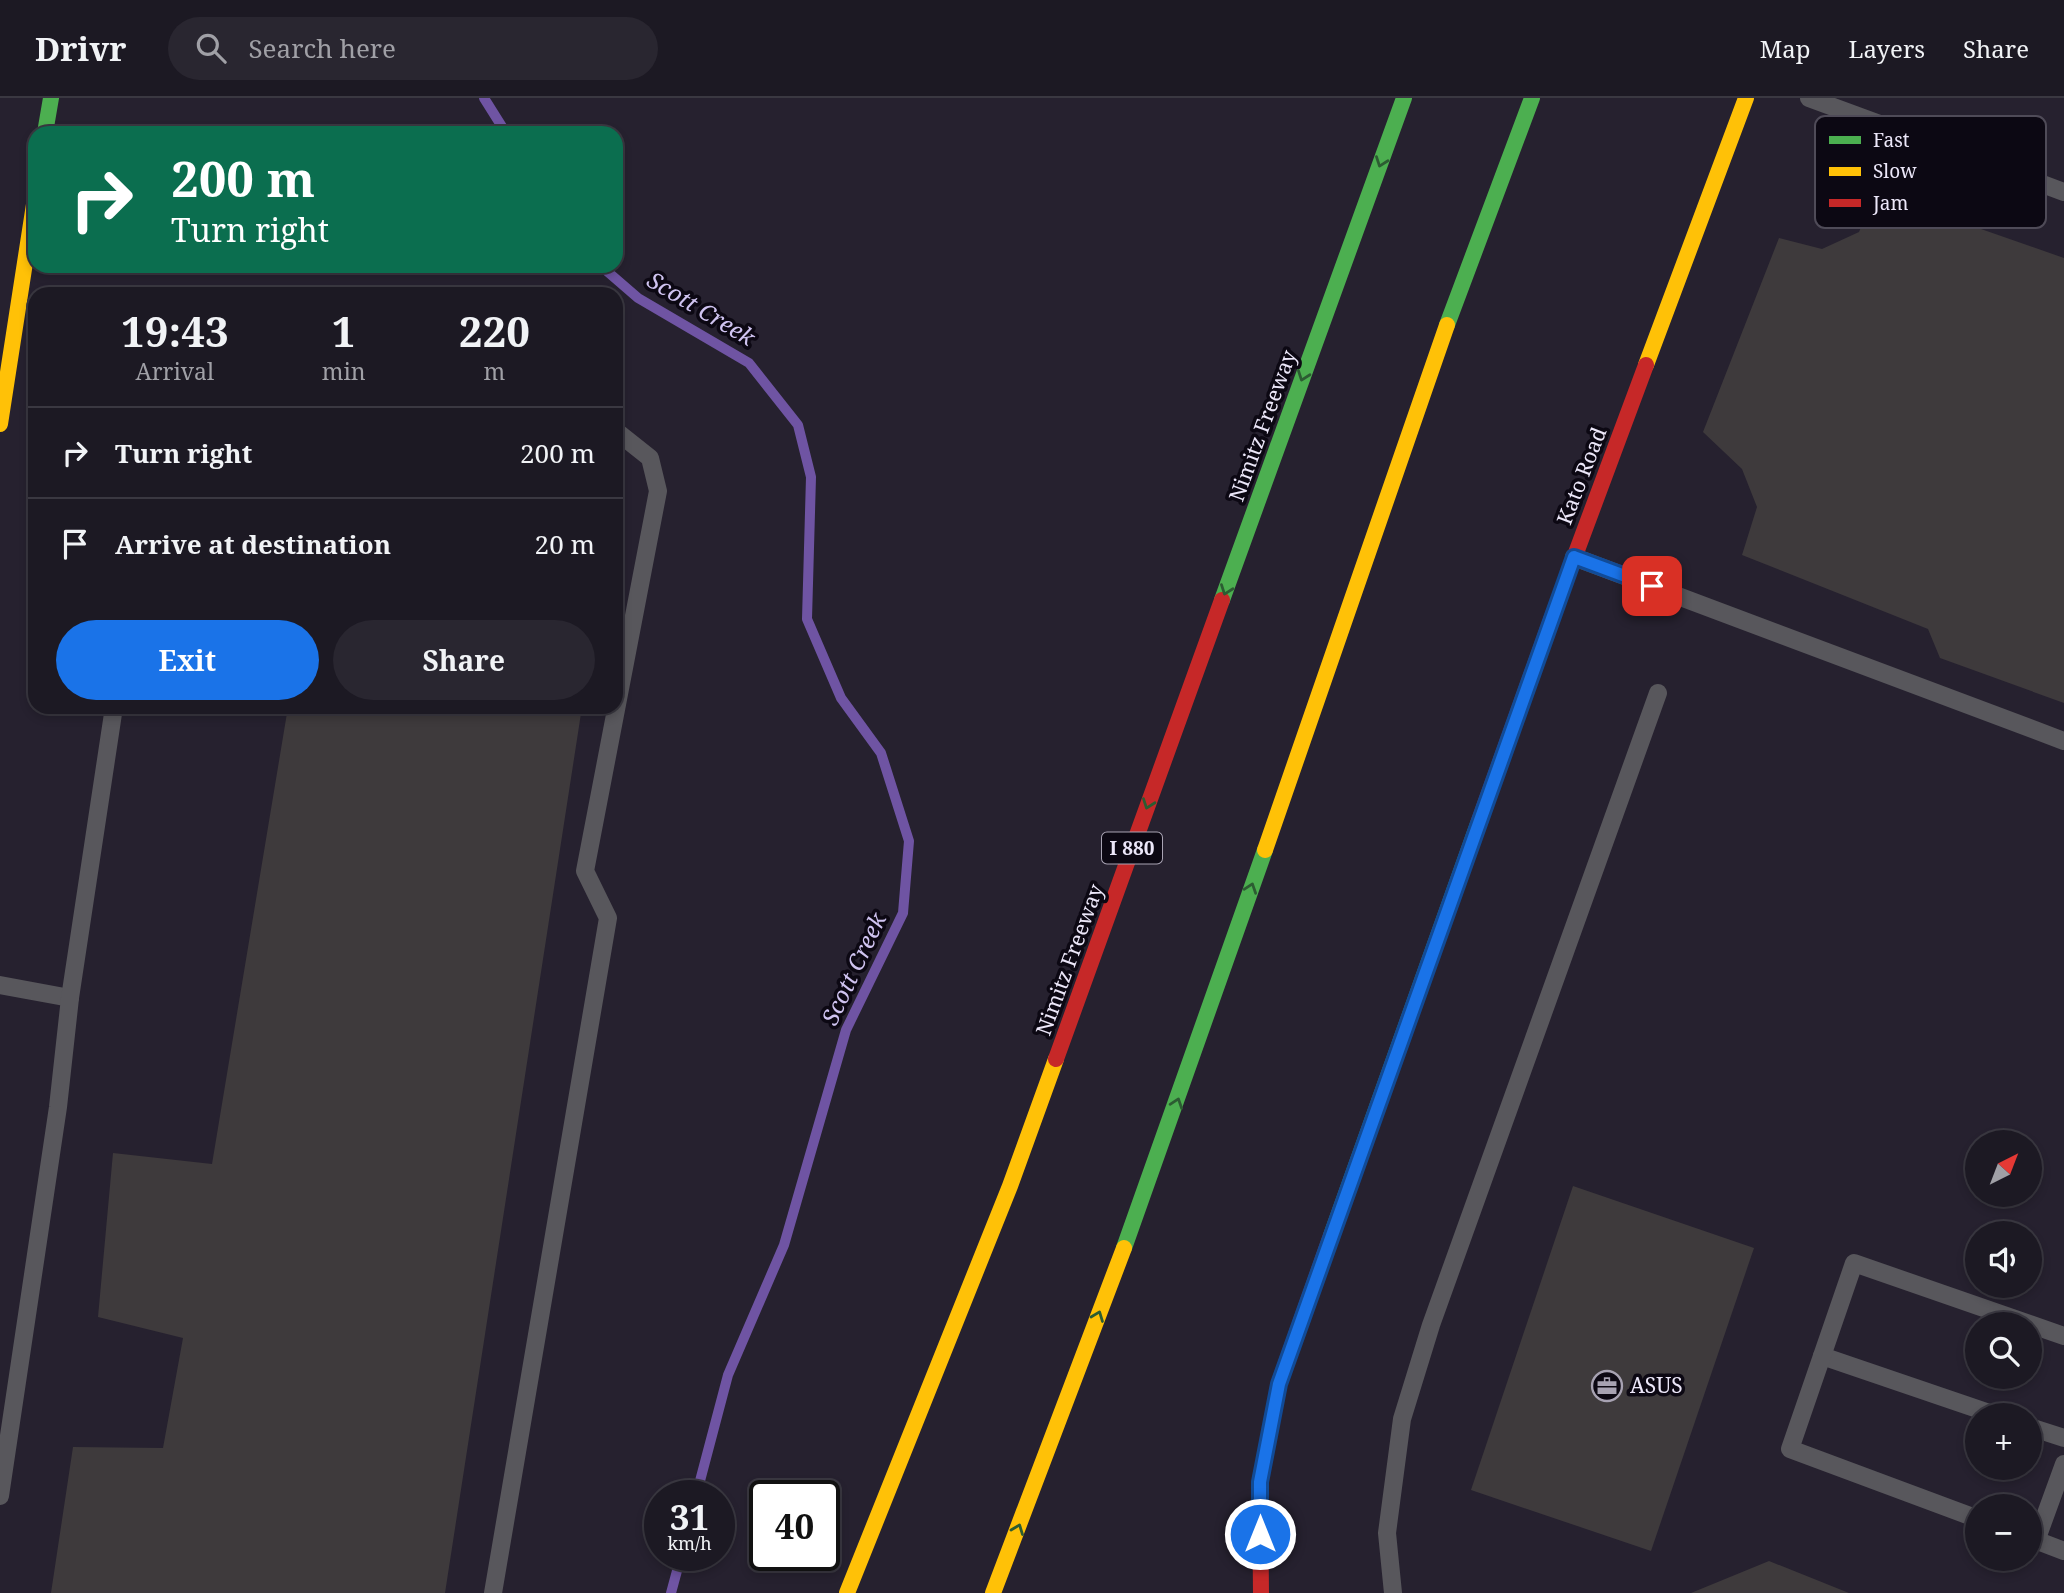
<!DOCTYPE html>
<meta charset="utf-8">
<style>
body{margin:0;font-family:"Noto Serif",serif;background:#292630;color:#f1f3f6;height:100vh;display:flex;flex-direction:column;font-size:26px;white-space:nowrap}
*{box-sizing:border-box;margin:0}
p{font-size:23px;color:#a0a0a6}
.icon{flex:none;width:38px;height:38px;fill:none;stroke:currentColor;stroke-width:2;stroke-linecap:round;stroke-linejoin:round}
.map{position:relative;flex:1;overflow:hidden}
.panel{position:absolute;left:28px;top:189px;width:595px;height:427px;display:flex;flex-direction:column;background:#1c1923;border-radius:21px;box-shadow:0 4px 10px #0003,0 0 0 2px #3a3841}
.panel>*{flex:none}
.top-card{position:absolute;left:28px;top:28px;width:595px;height:147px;border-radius:21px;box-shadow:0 4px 10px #0003,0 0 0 2px #3a3841;background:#0b6e4f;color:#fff;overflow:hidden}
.needle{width:46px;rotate:42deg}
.controls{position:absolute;left:1965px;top:1032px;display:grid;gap:14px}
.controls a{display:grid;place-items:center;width:77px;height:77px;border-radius:50%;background:#1c1923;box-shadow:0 4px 10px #0003,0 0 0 2px #3a3841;font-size:35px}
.speed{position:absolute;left:644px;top:1382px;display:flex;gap:14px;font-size:35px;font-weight:700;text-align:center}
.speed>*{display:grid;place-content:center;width:91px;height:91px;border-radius:50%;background:#1c1923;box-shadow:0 4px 10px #0003,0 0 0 2px #3a3841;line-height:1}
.speed small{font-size:18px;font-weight:400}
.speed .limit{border:4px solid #111;border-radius:10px;background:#fff;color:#111}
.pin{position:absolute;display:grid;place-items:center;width:60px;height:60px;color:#fff;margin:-30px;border-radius:14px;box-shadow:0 4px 10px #0006}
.me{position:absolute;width:77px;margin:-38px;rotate:0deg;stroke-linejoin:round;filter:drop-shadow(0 0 5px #0008)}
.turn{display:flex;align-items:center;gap:24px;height:147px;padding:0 28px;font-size:32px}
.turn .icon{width:91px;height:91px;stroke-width:2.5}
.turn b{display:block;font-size:49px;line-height:60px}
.eta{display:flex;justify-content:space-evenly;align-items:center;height:119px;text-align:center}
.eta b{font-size:42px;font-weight:700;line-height:49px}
.button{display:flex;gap:14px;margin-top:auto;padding:14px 28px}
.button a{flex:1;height:80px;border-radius:42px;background:#1a73e8;color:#fff;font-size:28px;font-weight:700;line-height:80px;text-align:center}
.button a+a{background:#292630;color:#f1f3f6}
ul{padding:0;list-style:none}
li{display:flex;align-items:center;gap:21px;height:91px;padding:0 28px;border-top:2px solid #3a3841}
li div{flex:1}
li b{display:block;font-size:26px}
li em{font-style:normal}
header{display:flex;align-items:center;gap:42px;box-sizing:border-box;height:98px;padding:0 35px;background:#1c1923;border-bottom:2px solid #3a3841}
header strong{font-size:33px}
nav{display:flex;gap:38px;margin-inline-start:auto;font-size:24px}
.search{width:490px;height:63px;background:#292630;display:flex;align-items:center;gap:18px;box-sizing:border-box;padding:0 24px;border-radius:38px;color:#a0a0a6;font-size:26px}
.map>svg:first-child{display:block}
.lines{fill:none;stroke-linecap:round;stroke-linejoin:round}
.stream{stroke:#6f54a3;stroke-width:10}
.building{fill:#3e3a3c}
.lane{stroke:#58575c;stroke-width:18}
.fast{stroke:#4caf50;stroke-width:16}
.slow{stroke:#ffc107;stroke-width:16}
.jam{stroke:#c62828;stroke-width:16}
.oneway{stroke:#2c5c32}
.route-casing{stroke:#114b97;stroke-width:18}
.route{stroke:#1a73e8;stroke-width:12}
.labels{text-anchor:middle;stroke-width:7;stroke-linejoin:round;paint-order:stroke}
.shield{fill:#0c0813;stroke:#a9a4b4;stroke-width:2}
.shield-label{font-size:19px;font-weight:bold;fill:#ece7f9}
.street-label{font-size:21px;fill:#ece7f9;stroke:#0c0813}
.poi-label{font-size:21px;fill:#ece7f9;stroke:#0c0813;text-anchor:start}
.water-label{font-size:23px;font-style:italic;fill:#d0c4f1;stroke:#0c0813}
.key{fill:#0c0813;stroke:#4f4b58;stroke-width:2}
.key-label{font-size:19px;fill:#ece7f9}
</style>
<header>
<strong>Drivr</strong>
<div class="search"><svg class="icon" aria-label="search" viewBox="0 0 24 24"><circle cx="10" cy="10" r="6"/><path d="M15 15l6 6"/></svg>Search here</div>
<nav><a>Map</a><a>Layers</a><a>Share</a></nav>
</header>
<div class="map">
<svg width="2064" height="1495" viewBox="0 0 2064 1495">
<rect width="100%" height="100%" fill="#26212f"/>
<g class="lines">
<g class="stream">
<path d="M 484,0 L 506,35"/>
<path d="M 601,168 L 638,200 L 749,265 L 798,327 L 811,379 L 807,521 L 841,600 L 881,655 L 909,743 L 903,815 L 846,932 L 784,1147 L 728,1277 L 696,1398"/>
<path d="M 671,1495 L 681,1458"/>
</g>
</g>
<g class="building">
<path d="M 1875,94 L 2064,160 L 2064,605 L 1940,560 L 1928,531 L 1742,457 L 1757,409 L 1742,371 L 1703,334 L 1779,140 L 1822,151 L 1859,134 Z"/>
<path d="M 288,609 L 582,609 L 445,1495 L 51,1495 L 73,1349 L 163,1350 L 183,1240 L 98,1219 L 113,1055 L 212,1066 Z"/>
<path d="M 1573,1088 L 1754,1150 L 1651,1453 L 1471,1392 Z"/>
<path d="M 1769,1463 L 1849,1495 L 1691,1495 Z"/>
</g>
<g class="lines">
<g class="lane">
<path d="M 1809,0 L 2064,94"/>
<path d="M 1574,459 L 2064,643"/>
<path d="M 0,887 L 70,900"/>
<path d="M 1822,1258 L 1998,1318"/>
<path d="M 2030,1329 L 2064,1340"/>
<path d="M 0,1398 L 58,1009 L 70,900 L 114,609"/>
<path d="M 1978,1421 L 1790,1351 L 1854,1165 L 2064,1238"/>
<path d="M 2030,1440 L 2064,1453"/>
<path d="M 2036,1443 L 2064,1366"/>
<path d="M 493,1495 L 608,820 L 585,773 L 658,393 L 650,360 L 616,333"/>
<path d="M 1393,1495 L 1387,1435 L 1402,1321 L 1431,1227 L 1658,595"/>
</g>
<g class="fast">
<path d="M 45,35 L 51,0"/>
<path d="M 1447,227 L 1532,0"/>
<path d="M 1222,502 L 1404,0"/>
<path d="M 1331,1138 L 1478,726"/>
<path d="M 1124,1150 L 1265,752"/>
</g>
<g class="slow">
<path d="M 1646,267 L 1746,0"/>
<path d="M 0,326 L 35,100"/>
<path d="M 1265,752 L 1447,227"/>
<path d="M 847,1495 L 1010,1088 L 1056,961"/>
<path d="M 993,1495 L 1124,1150"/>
</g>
<g class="jam">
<path d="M 1478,726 L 1551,522 L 1646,267"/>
<path d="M 1056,961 L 1222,502"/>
<path d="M 1261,1495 L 1260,1384 L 1279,1285 L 1331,1138"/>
</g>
</g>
<defs><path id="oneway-chevron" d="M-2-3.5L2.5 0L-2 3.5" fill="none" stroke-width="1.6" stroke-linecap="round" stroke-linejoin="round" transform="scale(1.75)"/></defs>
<g class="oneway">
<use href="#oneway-chevron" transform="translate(1381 64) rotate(110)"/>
<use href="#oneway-chevron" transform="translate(1303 278) rotate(110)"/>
<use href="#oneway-chevron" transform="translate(1226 492) rotate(110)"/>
<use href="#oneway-chevron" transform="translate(1148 706) rotate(110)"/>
<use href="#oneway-chevron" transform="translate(1251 790) rotate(-71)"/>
<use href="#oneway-chevron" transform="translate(1177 1005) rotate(-71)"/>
<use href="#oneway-chevron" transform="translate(1098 1218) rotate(-69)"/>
<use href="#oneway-chevron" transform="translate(1018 1431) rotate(-69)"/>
</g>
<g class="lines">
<g class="route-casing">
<path id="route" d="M 1260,1436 L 1260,1384 L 1279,1286 L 1574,459 L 1652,488"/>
</g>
<use href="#route" class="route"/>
</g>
<defs>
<g id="office-ring" transform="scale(1.575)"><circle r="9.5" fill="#0c0813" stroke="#a7a2b2" stroke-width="1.5"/><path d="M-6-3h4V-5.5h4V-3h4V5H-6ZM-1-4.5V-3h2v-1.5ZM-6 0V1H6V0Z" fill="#a7a2b2"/></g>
</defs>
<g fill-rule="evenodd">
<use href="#office-ring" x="1607" y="1288"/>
</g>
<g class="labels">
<rect class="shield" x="1102" y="734.5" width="60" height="31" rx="5"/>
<g class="shield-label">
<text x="1132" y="757">I 880</text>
</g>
<g class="street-label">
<text transform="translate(1263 328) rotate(-70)" y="7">Nimitz Freeway</text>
<text transform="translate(1582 378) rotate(-69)" y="7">Kato Road</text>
<text transform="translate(1070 862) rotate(-70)" y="7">Nimitz Freeway</text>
</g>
<g class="poi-label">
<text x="1630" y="1295">ASUS</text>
</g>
<g class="water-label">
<text transform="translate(701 211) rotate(31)" y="8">Scott Creek</text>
<text transform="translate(854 871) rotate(-65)" y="8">Scott Creek</text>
</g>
</g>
<rect x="1815" y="18" width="231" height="112" rx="10" class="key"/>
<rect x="1829" y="38" width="32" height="8" fill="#4caf50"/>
<rect x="1829" y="69" width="32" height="9" fill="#ffc107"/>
<rect x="1829" y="101" width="32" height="8" fill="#c62828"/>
<g class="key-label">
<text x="1873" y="49">Fast</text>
<text x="1873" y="80">Slow</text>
<text x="1873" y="112">Jam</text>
</g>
</svg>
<div class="controls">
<a><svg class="needle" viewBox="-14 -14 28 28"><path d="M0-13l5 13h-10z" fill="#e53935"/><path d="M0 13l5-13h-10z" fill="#a0a0a6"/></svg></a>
<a><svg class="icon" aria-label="sound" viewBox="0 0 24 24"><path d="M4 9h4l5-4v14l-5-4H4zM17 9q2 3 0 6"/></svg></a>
<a><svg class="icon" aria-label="search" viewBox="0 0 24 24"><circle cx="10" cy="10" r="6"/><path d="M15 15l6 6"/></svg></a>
<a>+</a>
<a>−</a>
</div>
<div class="speed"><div>31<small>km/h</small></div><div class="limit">40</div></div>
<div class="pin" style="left:1652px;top:488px;background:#d93025"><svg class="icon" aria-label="arrive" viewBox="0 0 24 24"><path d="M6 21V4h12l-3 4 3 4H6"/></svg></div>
<svg class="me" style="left:1260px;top:1436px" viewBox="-20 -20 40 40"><circle r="17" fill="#1a73e8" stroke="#fff" stroke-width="3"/><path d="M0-11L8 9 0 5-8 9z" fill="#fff"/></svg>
<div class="top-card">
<div class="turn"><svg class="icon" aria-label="right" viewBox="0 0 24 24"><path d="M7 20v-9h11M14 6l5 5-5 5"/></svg><div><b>200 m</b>Turn right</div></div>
</div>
<section class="panel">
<div class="eta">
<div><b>19:43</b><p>Arrival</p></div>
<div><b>1</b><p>min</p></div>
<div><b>220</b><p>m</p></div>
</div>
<ul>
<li><svg class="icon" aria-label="right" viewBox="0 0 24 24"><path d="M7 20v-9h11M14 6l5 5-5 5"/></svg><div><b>Turn right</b></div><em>200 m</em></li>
<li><svg class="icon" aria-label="arrive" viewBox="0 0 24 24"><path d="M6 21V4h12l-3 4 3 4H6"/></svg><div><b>Arrive at destination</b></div><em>20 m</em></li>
</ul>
<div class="button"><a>Exit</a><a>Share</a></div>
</section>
</div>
